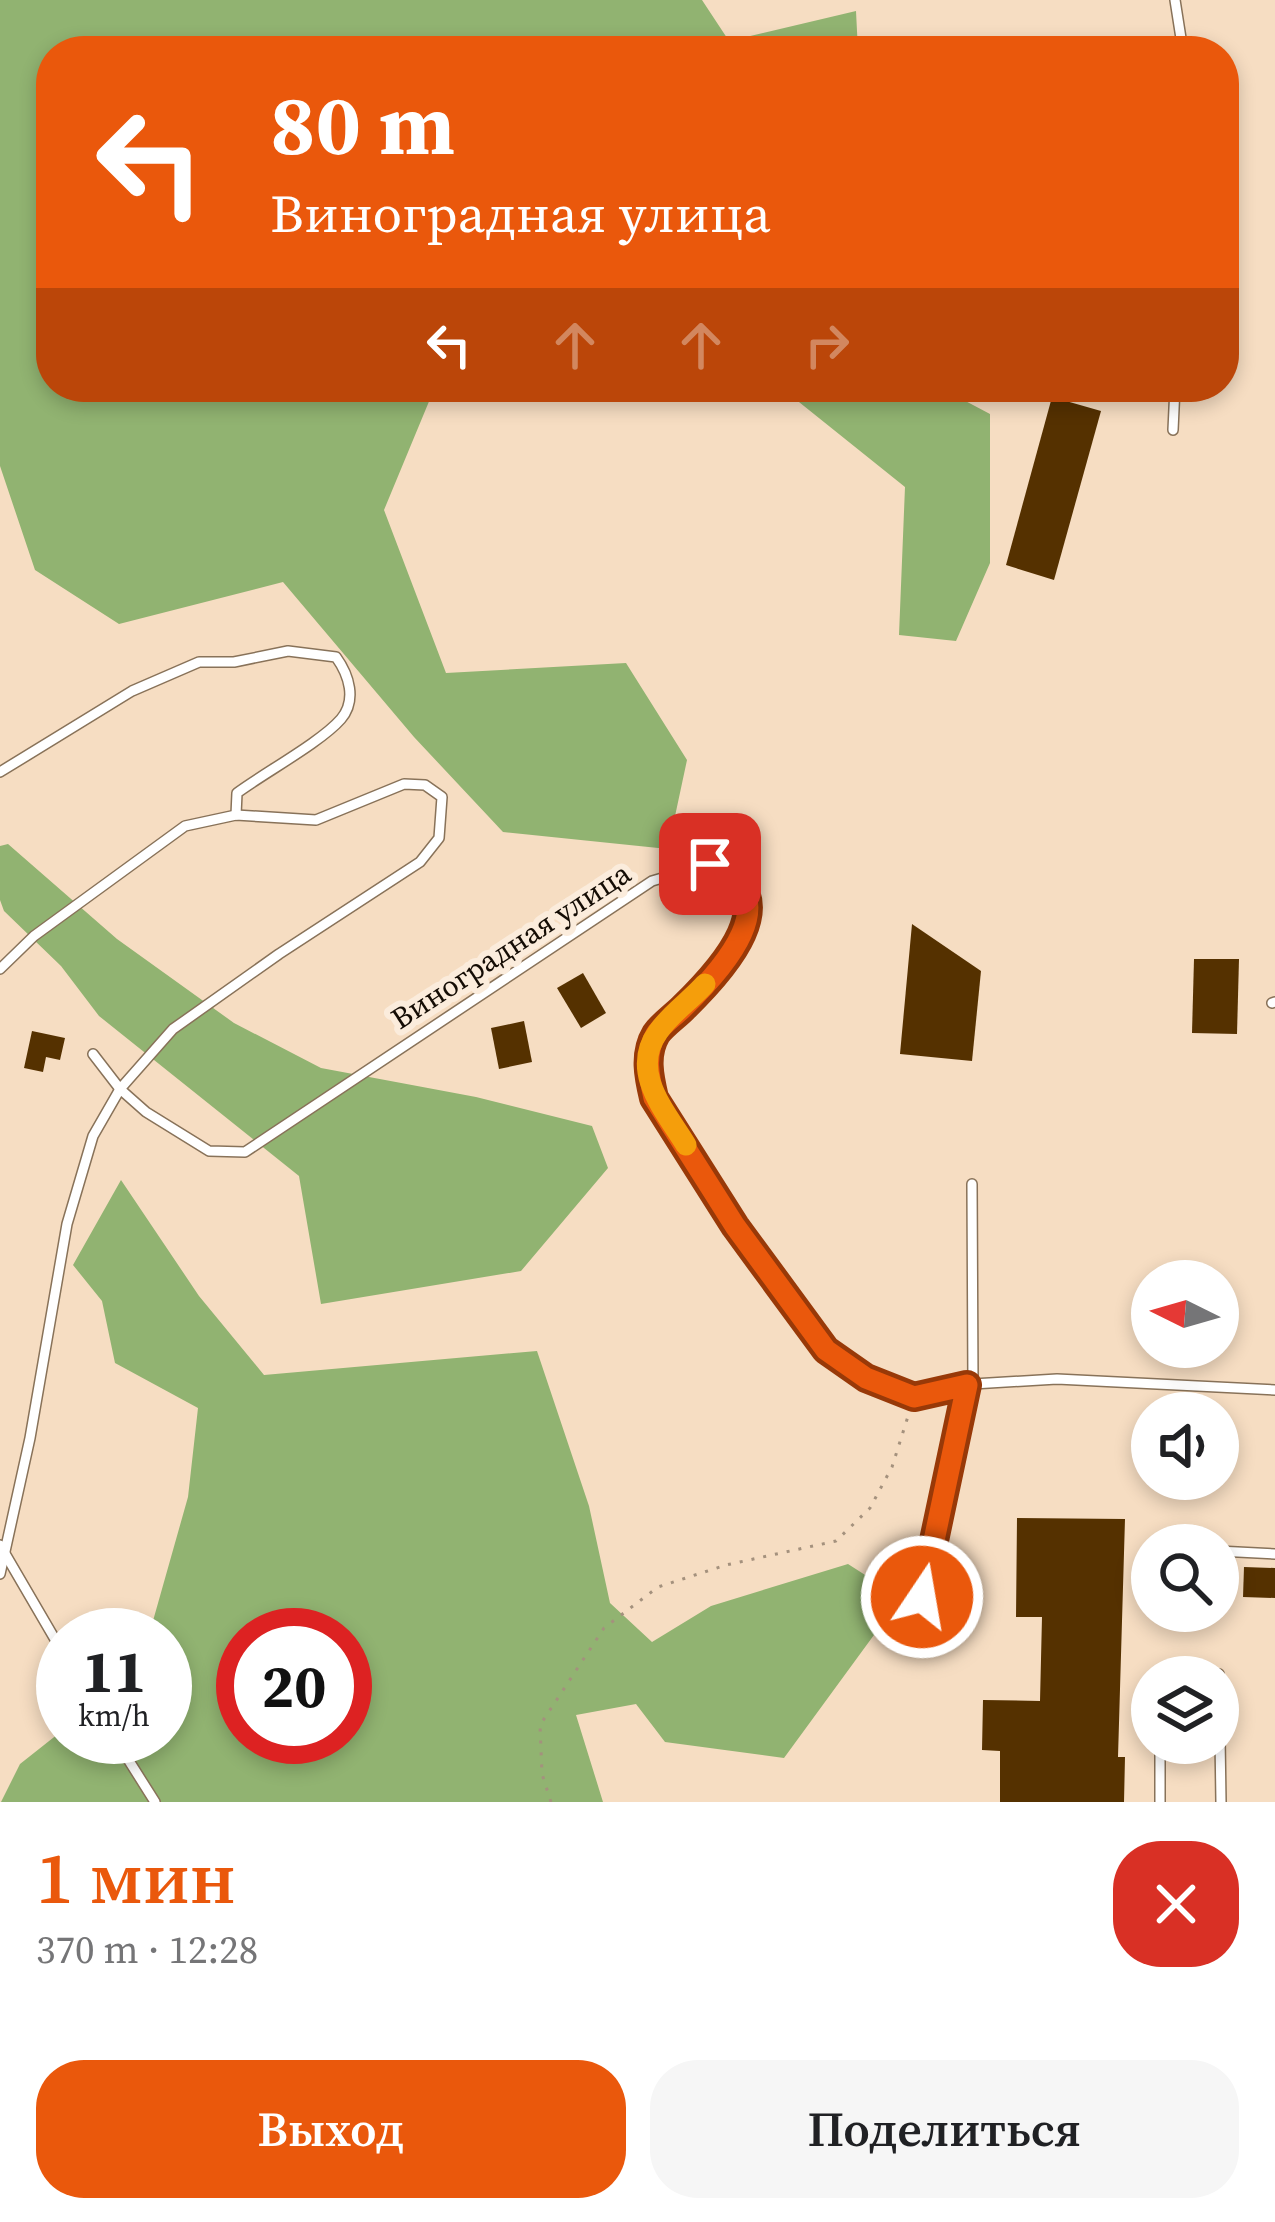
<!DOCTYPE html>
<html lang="ru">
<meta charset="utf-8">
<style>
body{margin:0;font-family:"Source Serif 4",serif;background:#f6f6f6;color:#202124;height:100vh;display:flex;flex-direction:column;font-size:45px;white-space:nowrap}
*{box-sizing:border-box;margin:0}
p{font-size:39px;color:#757577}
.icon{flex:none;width:66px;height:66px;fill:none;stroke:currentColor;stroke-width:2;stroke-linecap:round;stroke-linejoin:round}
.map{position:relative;height:1802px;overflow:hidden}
.details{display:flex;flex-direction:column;background:#fff;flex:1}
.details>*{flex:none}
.top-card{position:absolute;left:36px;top:36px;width:1203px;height:366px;border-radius:48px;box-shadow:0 6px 18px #0003;background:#ea580c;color:#fff;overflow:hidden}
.needle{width:78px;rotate:275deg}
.tools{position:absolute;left:1131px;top:1260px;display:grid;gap:24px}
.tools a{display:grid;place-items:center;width:108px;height:108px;border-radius:50%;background:#fff;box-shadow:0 6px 18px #0003;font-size:60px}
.speed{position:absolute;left:36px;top:1608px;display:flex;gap:24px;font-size:60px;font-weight:700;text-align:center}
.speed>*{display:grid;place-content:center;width:156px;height:156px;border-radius:50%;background:#fff;box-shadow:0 6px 18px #0003;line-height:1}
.speed small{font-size:30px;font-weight:400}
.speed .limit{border:18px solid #d22;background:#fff;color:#111}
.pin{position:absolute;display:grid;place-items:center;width:102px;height:102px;color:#fff;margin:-51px;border-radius:24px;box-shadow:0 6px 18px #0006}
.me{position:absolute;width:132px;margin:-66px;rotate:12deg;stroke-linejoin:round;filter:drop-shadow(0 0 9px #0008)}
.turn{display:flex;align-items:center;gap:42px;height:252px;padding:0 36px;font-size:54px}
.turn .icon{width:156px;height:156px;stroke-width:2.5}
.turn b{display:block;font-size:84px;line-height:102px}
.lanes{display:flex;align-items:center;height:114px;padding:0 36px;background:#0003;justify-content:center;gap:60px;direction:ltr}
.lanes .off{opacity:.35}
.round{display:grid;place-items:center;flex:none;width:126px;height:126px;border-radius:48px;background:#f6f6f6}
.overview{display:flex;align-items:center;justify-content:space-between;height:204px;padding:0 36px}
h1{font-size:72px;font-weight:600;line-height:90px;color:#ea580c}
.button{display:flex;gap:24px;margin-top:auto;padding:24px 36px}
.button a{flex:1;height:138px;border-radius:48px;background:#ea580c;color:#fff;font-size:48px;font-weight:600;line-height:138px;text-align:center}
.button a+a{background:#f6f6f6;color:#202124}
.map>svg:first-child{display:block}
.forest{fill:#91b371;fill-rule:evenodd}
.building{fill:#553100}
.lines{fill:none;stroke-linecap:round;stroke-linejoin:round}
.lane-casing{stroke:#887259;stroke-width:12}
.path{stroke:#a4917d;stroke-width:3;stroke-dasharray:3 9;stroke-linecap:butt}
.lane{stroke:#fff;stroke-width:9}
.route-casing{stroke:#983908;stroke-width:30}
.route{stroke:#ea580c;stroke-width:21}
.slow{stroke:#f59e0b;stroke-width:21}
.labels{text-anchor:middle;stroke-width:12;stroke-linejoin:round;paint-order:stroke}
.street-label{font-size:30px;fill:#140c04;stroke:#fbecdc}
</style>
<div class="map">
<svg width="1275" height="1802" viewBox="0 0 1275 1802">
<rect width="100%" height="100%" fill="#f6ddc2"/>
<g class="forest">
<path d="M 0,0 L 702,0 L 729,41 L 856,11 L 858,51 L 51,51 L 51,387 L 435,387 L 384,510 L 446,673 L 626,663 L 687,760 L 668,849 L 503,832 L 414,737 L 283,582 L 119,624 L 35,570 L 0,466 Z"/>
<path d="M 788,387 L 939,387 L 990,414 L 990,563 L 956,641 L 899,635 L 905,487 L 784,390 Z"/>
<path d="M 8,844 L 117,939 L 234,1023 L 321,1068 L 476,1097 L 592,1126 L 608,1168 L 521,1271 L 321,1304 L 299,1176 L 99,1016 L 61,966 L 4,911 L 0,900 L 0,846 Z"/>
<path d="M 121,1180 L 199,1296 L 264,1375 L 537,1351 L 589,1506 L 610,1603 L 652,1642 L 711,1606 L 848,1564 L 901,1598 L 784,1758 L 665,1742 L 636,1704 L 576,1715 L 603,1802 L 1,1802 L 20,1764 L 63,1730 L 63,1737 L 165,1737 L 165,1635 L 149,1635 L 188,1497 L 198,1408 L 115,1363 L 102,1301 L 73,1265 ZM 243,1635 L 345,1635 L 345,1737 L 243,1737 Z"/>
</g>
<g class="building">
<path d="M 1052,397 L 1101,411 L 1054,580 L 1006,565 Z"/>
<path d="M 912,924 L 981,971 L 972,1061 L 900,1054 Z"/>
<path d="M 1194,959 L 1239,959 L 1237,1034 L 1192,1033 Z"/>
<path d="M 583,973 L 606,1013 L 581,1028 L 557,988 Z"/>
<path d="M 524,1021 L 532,1062 L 499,1069 L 491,1028 Z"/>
<path d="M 32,1031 L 65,1038 L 60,1060 L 46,1057 L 43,1072 L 24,1068 Z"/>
<path d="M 1017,1518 L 1125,1519 L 1118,1757 L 1125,1757 L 1124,1802 L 1000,1802 L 1000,1751 L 982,1750 L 983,1700 L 1040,1701 L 1042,1617 L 1016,1617 Z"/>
<path d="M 1244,1567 L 1275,1568 L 1275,1598 L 1243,1597 Z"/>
</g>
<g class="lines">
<g class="lane-casing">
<g id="lane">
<path d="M 1175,0 L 1183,51"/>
<path d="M 1173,430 L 1175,387"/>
<path d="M 0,772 L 132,691 L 199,662 L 234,662 L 288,651 L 336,657 C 349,675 357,700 341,719 C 321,742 264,773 237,793 L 236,815"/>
<path d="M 0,969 L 34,936 L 185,826 L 236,815 L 316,820 L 404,784 L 425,785 L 442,797 L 439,838 L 420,862 L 279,954 L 173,1029 L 120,1089 L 93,1054"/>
<path d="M 1272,1003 L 1275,1002"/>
<path d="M 972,1184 L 973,1384"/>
<path d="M 0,1545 L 63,1653"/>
<path d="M 1218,1551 L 1275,1554"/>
<path d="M 0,1574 L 30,1438 L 67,1224 L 93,1136 L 120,1089 L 146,1112 L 209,1151 L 245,1152 L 652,881 L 710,864 C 817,904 681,995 656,1034 C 644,1054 649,1077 654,1098 L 735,1226 L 825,1350 L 866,1379 L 914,1397 L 973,1384 L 1057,1379 L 1275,1390"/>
<path d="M 922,1597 L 967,1385"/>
<path d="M 1219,1674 L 1221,1802"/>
<path d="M 114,1737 L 155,1802"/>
<path d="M 1160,1802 L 1160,1743"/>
</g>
</g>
<path class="path" d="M 551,1802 L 542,1774 L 540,1725 L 604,1628 L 658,1587 L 726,1565 L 836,1541 L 870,1508 L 892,1467 L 910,1410"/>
<use href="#lane" class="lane"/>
</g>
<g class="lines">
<g class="route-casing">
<path id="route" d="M 710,864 C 792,895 721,971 683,1008 C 674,1017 662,1025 656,1034 C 644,1054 649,1077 654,1098 L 735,1226 L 826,1350 L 866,1378 L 914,1397 L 967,1385 L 922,1597"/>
</g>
<use href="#route" class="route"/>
<path class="slow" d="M 686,1145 C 666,1112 629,1072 658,1032 C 670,1014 691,1000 705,984"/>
</g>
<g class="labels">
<g class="street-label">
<text transform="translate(511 946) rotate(-33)" y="10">Виноградная улица</text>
</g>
</g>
</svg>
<div class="tools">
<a><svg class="needle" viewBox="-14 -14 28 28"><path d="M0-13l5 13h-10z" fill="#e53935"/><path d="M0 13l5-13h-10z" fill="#757577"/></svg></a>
<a><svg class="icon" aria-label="sound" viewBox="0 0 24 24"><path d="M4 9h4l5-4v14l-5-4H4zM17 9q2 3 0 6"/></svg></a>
<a><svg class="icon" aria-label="search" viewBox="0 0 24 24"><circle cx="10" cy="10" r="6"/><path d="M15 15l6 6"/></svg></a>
<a><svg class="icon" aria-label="layers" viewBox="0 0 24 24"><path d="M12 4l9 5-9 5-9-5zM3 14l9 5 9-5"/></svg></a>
</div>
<div class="speed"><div>11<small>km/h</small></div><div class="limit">20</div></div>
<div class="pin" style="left:710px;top:864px;background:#d93025"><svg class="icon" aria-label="arrive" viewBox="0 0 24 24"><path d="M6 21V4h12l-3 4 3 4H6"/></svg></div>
<svg class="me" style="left:922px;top:1597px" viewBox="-20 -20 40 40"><circle r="17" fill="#ea580c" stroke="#fff" stroke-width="3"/><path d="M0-11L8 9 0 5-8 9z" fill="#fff"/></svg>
<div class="top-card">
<div class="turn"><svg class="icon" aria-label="left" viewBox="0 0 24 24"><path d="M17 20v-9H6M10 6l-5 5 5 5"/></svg><div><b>80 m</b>Виноградная улица</div></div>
<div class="lanes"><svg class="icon" aria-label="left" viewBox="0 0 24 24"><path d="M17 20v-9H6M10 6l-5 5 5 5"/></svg><svg class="icon off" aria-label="ahead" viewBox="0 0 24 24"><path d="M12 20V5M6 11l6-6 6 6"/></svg><svg class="icon off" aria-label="ahead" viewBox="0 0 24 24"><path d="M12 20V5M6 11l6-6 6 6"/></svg><svg class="icon off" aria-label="right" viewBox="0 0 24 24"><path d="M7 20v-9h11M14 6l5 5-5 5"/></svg></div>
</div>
</div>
<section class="details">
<div class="overview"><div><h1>1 мин</h1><p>370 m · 12:28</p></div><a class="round" style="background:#d93025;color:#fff"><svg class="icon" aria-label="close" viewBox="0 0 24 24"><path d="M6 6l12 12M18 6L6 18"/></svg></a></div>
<div class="button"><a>Выход</a><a>Поделиться</a></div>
</section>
